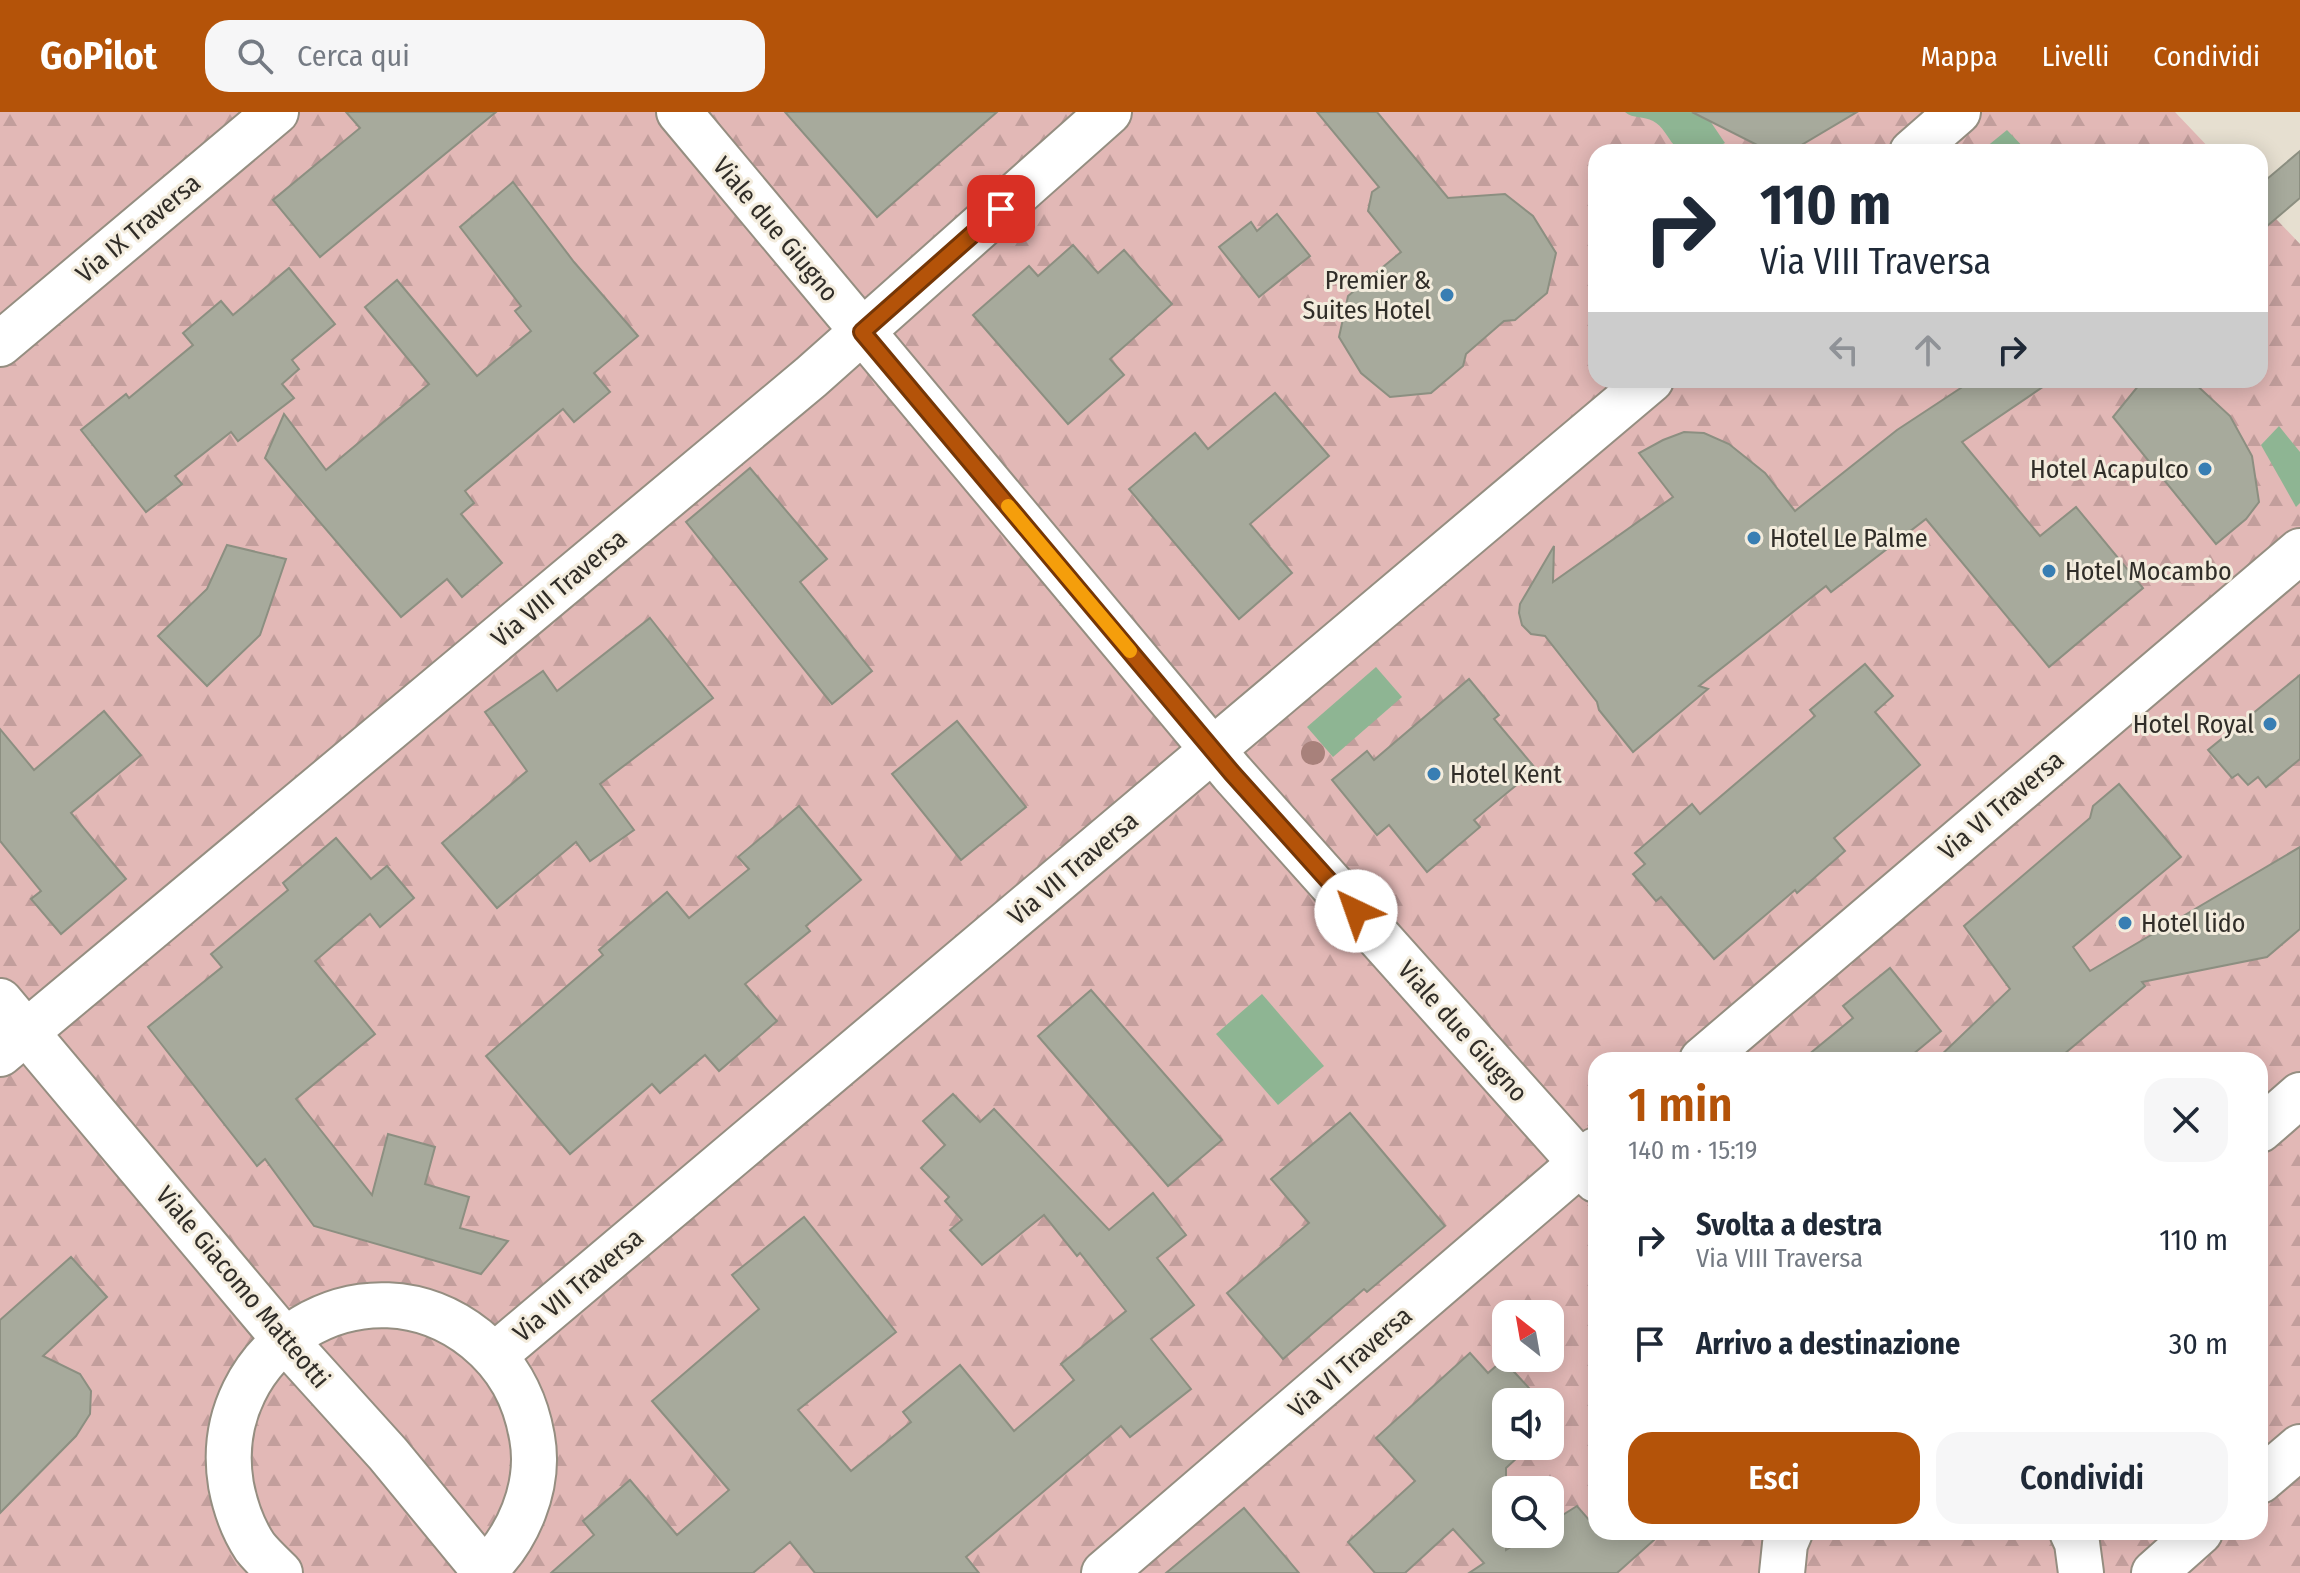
<!DOCTYPE html>
<html lang="it">
<meta charset="utf-8">
<style>
body{margin:0;font-family:"Fira Sans Condensed",sans-serif;background:#f6f6f7;color:#1f2937;height:100vh;display:flex;flex-direction:column;font-size:30px;white-space:nowrap}
*{box-sizing:border-box;margin:0}
p{font-size:26px;color:#747a83}
.icon{flex:none;width:44px;height:44px;fill:none;stroke:currentColor;stroke-width:2;stroke-linecap:round;stroke-linejoin:round}
.map{position:relative;flex:1;overflow:hidden}
.sheet{position:absolute;left:1588px;top:940px;width:680px;height:488px;display:flex;flex-direction:column;background:#fff;border-radius:24px;box-shadow:0 4px 20px #0003}
.sheet>*{flex:none}
.top-card{position:absolute;left:1588px;top:32px;width:680px;height:244px;border-radius:24px;box-shadow:0 4px 20px #0003;background:#fff;color:#1f2937;overflow:hidden}
.needle{width:52px;rotate:329deg}
.fabs{position:absolute;left:1492px;top:1188px;display:grid;gap:16px}
.fabs a{display:grid;place-items:center;width:72px;height:72px;border-radius:16px;background:#fff;box-shadow:0 4px 20px #0003;font-size:40px}
.pin{position:absolute;display:grid;place-items:center;width:68px;height:68px;color:#fff;margin:-34px;border-radius:16px;box-shadow:0 4px 12px #0006}
.me{position:absolute;width:88px;margin:-44px;rotate:318deg;stroke-linejoin:round;filter:drop-shadow(0 0 6px #0008)}
.turn{display:flex;align-items:center;gap:28px;height:168px;padding:0 40px;font-size:36px}
.turn .icon{width:104px;height:104px;stroke-width:2.5}
.turn b{display:block;font-size:56px;line-height:68px}
.lanes{display:flex;align-items:center;height:76px;padding:0 40px;background:#0003;justify-content:center;gap:40px;direction:ltr}
.lanes .off{opacity:.35}
.round{display:grid;place-items:center;flex:none;width:84px;height:84px;border-radius:24px;background:#f6f6f7}
.head{display:flex;align-items:center;justify-content:space-between;height:136px;padding:0 40px}
h1{font-size:48px;font-weight:600;line-height:60px;color:#b45309}
.action{display:flex;gap:16px;margin-top:auto;padding:16px 40px}
.action a{flex:1;height:92px;border-radius:24px;background:#b45309;color:#fff;font-size:32px;font-weight:600;line-height:92px;text-align:center}
.action a+a{background:#f6f6f7;color:#1f2937}
ul{padding:0;list-style:none}
li{display:flex;align-items:center;gap:24px;height:104px;padding:0 40px}
li div{flex:1}
li b{display:block;font-size:30px}
li em{font-style:normal}
header{display:flex;align-items:center;gap:48px;box-sizing:border-box;height:112px;padding:0 40px;background:#b45309;color:#fff}
header strong{font-size:38px}
nav{display:flex;gap:44px;margin-inline-start:auto;font-size:28px}
.search{width:560px;height:72px;background:#f6f6f7;display:flex;align-items:center;gap:20px;box-sizing:border-box;padding:0 28px;border-radius:24px;color:#747a83;font-size:30px}
.map>svg:first-child{display:block}
.forest{fill:url(#forest-firs);fill-rule:evenodd}
.water{fill:#8eb593}
.building{fill:#a7aa9c;stroke:#8c8f81;stroke-width:2}
.lines{fill:none;stroke-linecap:round;stroke-linejoin:round}
.street-casing{stroke:#958e81;stroke-width:48}
.secondary-casing{stroke:#958e81;stroke-width:48}
.street{stroke:#fff;stroke-width:44}
.secondary{stroke:#fff;stroke-width:44}
.tree{fill:#a8817b}
.route-casing{stroke:#753606;stroke-width:20}
.route{stroke:#b45309;stroke-width:14}
.slow{stroke:#f59e0b;stroke-width:14}
.poi-dot{fill:#387eb3;stroke:#f3ecdd;stroke-width:3}
.labels{text-anchor:middle;stroke-width:6;stroke-linejoin:round;paint-order:stroke}
.street-label{font-size:26px;fill:#302d28;stroke:#f3ecdd}
.poi-label{font-size:26px;fill:#302d28;stroke:#f3ecdd;text-anchor:start}
</style>
<header>
<strong>GoPilot</strong>
<div class="search"><svg class="icon" aria-label="search" viewBox="0 0 24 24"><circle cx="10" cy="10" r="6"/><path d="M15 15l6 6"/></svg>Cerca qui</div>
<nav><a>Mappa</a><a>Livelli</a><a>Condividi</a></nav>
</header>
<div class="map">
<svg width="2300" height="1461" viewBox="0 0 2300 1461">
<defs>
<pattern id="forest-firs" width="22" height="20" patternUnits="userSpaceOnUse" patternTransform="scale(2)"><rect width="22" height="20" fill="#e2b8b6"/><path d="M5 1l3.5 6h-7zM16 11l3.5 6h-7z" fill="#c29e9c"/></pattern>
</defs>
<rect width="100%" height="100%" fill="#e6dfd0"/>
<path class="forest" d="M 0,0 L 2175,0 L 2213,40 L 1596,40 L 1596,268 L 2260,268 L 2260,90 L 2300,132 L 2300,1461 L 0,1461 ZM 1596,948 L 2260,948 L 2260,1420 L 1596,1420 ZM 1506,1202 L 1550,1202 L 1550,1246 L 1506,1246 ZM 1506,1290 L 1550,1290 L 1550,1334 L 1506,1334 ZM 1506,1378 L 1550,1378 L 1550,1422 L 1506,1422 Z"/>
<g class="water">
<path d="M 1625,0 L 1704,0 L 1725,31 C 1711,39 1686,48 1674,33 C 1667,25 1663,14 1653,9 C 1644,4 1633,7 1625,0 Z"/>
<path d="M 2007,18 L 2028,40 L 1980,40 Z"/>
<path d="M 2279,314 L 2300,340 L 2300,391 L 2296,395 L 2261,333 Z"/>
<path d="M 1376,555 L 1402,585 L 1333,645 L 1307,615 Z"/>
<path d="M 1262,882 L 1324,954 L 1278,993 L 1216,922 Z"/>
</g>
<g class="building">
<path d="M 346,0 L 496,0 L 320,145 L 273,88 L 360,16 Z"/>
<path d="M 785,0 L 997,0 L 877,105 Z"/>
<path d="M 1317,0 L 1377,0 L 1448,86 L 1505,82 L 1533,104 L 1556,141 L 1547,181 L 1515,208 L 1504,209 L 1466,242 L 1463,254 L 1431,281 L 1390,285 L 1361,261 L 1339,225 L 1348,184 L 1401,140 L 1368,99 L 1372,80 L 1379,75 Z"/>
<path d="M 1692,0 L 1857,0 L 1798,35 L 1782,38 L 1763,36 Z"/>
<path d="M 2300,39 L 2300,86 L 2260,120 L 2260,73 Z"/>
<path d="M 513,70 L 574,150 L 638,224 L 594,261 L 610,280 L 574,310 L 563,297 L 465,379 L 474,391 L 461,402 L 502,451 L 462,485 L 447,467 L 401,505 L 265,346 L 284,302 L 326,358 L 429,272 L 365,195 L 397,168 L 477,264 L 531,219 L 515,199 L 521,194 L 460,115 Z"/>
<path d="M 1277,102 L 1310,144 L 1259,185 L 1219,135 L 1251,110 L 1257,119 Z"/>
<path d="M 1073,133 L 1098,161 L 1124,138 L 1172,192 L 1110,247 L 1124,263 L 1068,312 L 973,203 L 1029,154 L 1038,164 Z"/>
<path d="M 289,156 L 335,212 L 292,248 L 299,257 L 282,272 L 294,286 L 238,329 L 231,320 L 175,364 L 182,372 L 146,400 L 81,318 L 126,282 L 129,286 L 193,233 L 183,221 L 221,189 L 233,203 Z"/>
<path d="M 1973,268 L 2053,268 L 1962,330 L 2040,424 L 2076,395 L 2143,476 L 2049,555 L 1926,407 L 1831,480 L 1826,474 L 1699,574 L 1708,577 L 1633,640 L 1599,598 L 1597,590 L 1545,524 L 1531,522 L 1522,513 L 1519,501 L 1520,492 L 1554,434 L 1553,470 L 1673,385 L 1639,341 L 1663,328 L 1684,320 L 1704,321 L 1729,332 L 1765,361 L 1795,399 L 1897,318 Z"/>
<path d="M 2143,268 L 2191,268 L 2230,304 L 2252,344 L 2259,390 L 2246,407 L 2216,432 L 2113,305 Z"/>
<path d="M 1275,281 L 1329,344 L 1250,412 L 1292,461 L 1239,507 L 1129,377 L 1195,321 L 1208,337 Z"/>
<path d="M 750,356 L 827,447 L 800,470 L 872,559 L 832,592 L 686,410 Z"/>
<path d="M 227,433 L 286,447 L 260,523 L 207,574 L 158,524 L 207,477 Z"/>
<path d="M 650,506 L 713,586 L 600,672 L 634,718 L 590,749 L 576,730 L 497,796 L 442,731 L 527,659 L 485,600 L 543,559 L 557,579 Z"/>
<path d="M 1865,552 L 1893,584 L 1875,600 L 1920,653 L 1834,726 L 1845,739 L 1797,781 L 1795,778 L 1714,847 L 1661,785 L 1656,789 L 1633,762 L 1645,752 L 1635,741 L 1692,692 L 1700,702 L 1815,604 L 1810,598 Z"/>
<path d="M 2300,563 L 2300,647 L 2266,675 L 2258,665 L 2248,673 L 2238,662 L 2232,666 L 2208,638 Z"/>
<path d="M 1469,567 L 1499,603 L 1494,607 L 1536,657 L 1474,708 L 1480,715 L 1427,760 L 1389,713 L 1377,723 L 1332,668 L 1367,639 L 1374,648 Z"/>
<path d="M 104,599 L 141,643 L 71,701 L 126,767 L 61,822 L 31,787 L 41,779 L 0,729 L 0,617 L 34,658 Z"/>
<path d="M 957,609 L 1026,695 L 961,748 L 892,662 Z"/>
<path d="M 2119,672 L 2181,745 L 2073,835 L 2090,859 L 2300,735 L 2300,817 L 2267,845 L 2142,870 L 2145,874 L 2057,948 L 1936,948 L 2010,877 L 1964,814 L 2090,706 L 2093,694 Z"/>
<path d="M 799,694 L 861,768 L 806,814 L 810,819 L 745,872 L 777,909 L 719,959 L 705,943 L 660,981 L 652,972 L 570,1042 L 486,944 L 603,843 L 599,838 L 667,780 L 689,806 L 749,757 L 738,745 Z"/>
<path d="M 336,726 L 371,767 L 387,754 L 414,786 L 380,815 L 370,802 L 315,849 L 375,922 L 296,987 L 372,1083 L 388,1022 L 435,1035 L 425,1072 L 469,1085 L 460,1116 L 508,1129 L 481,1162 L 314,1114 L 265,1047 L 257,1054 L 148,915 L 222,855 L 211,842 L 288,778 L 283,771 Z"/>
<path d="M 1890,856 L 1941,919 L 1906,948 L 1802,948 L 1853,906 L 1843,894 Z"/>
<path d="M 1091,878 L 1222,1028 L 1168,1074 L 1038,924 Z"/>
<path d="M 953,982 L 980,1010 L 994,997 L 1109,1118 L 1153,1081 L 1186,1123 L 1157,1146 L 1194,1193 L 1151,1227 L 1191,1277 L 1130,1325 L 1121,1314 L 966,1445 L 979,1461 L 815,1461 L 790,1430 L 753,1461 L 551,1461 L 594,1423 L 583,1409 L 630,1368 L 677,1423 L 729,1378 L 652,1289 L 759,1197 L 732,1163 L 804,1105 L 896,1220 L 798,1298 L 851,1359 L 911,1310 L 903,1300 L 960,1253 L 1014,1319 L 1074,1268 L 1061,1252 L 1126,1199 L 1080,1141 L 1077,1144 L 1044,1103 L 982,1153 L 950,1118 L 962,1108 L 945,1089 L 949,1085 L 921,1056 L 945,1033 L 923,1009 Z"/>
<path d="M 1350,1001 L 1445,1114 L 1367,1180 L 1364,1177 L 1283,1247 L 1227,1181 L 1309,1111 L 1271,1067 Z"/>
<path d="M 71,1145 L 107,1185 L 43,1244 L 80,1262 L 91,1279 L 90,1302 L 76,1324 L 0,1401 L 0,1208 Z"/>
<path d="M 1470,1241 L 1488,1261 L 1503,1248 L 1542,1290 L 1506,1290 L 1506,1334 L 1530,1334 L 1506,1356 L 1506,1438 L 1532,1422 L 1550,1422 L 1550,1411 L 1577,1394 L 1596,1416 L 1596,1420 L 1663,1420 L 1617,1461 L 1469,1461 L 1484,1451 L 1453,1417 L 1405,1461 L 1375,1461 L 1348,1430 L 1415,1369 L 1376,1326 Z"/>
<path d="M 1244,1396 L 1299,1461 L 1166,1461 Z"/>
</g>
<g class="lines">
<g class="street-casing">
<g id="street">
<path d="M 1912,40 L 1958,0"/>
<path d="M 0,232 L 276,0"/>
<path d="M 0,942 L 811,265 L 1109,0"/>
<path d="M 1702,948 L 2300,439"/>
<path d="M 2260,1018 L 2300,983"/>
<path d="M 495,1243 L 1651,268"/>
<path d="M 2260,1369 L 2300,1335"/>
<path d="M 280,1461 C 272,1453 262,1444 255,1435 C 243,1417 235,1394 231,1373 C 208,1235 366,1139 476,1227 C 508,1253 525,1285 532,1325 C 541,1374 518,1429 481,1461"/>
<path d="M 1104,1461 L 1596,1038"/>
<path d="M 2154,1461 L 2200,1420"/>
</g>
</g>
<g class="secondary-casing">
<g id="secondary">
<path d="M 679,0 L 1232,661 L 1596,1068"/>
<path d="M 0,889 L 284,1227 L 388,1342 L 486,1461"/>
<path d="M 2072,1420 L 2077,1431 L 2081,1461"/>
<path d="M 1782,1461 L 1785,1432 L 1790,1420"/>
</g>
</g>
<use href="#street" class="street"/>
<use href="#secondary" class="secondary"/>
</g>
<circle class="tree" cx="1313" cy="641" r="12"/>
<g class="lines">
<g class="route-casing">
<path id="route" d="M 1001,97 L 862,220 L 1232,661 L 1356,799"/>
</g>
<use href="#route" class="route"/>
<path class="slow" d="M 1008,394 L 1130,539"/>
</g>
<g class="poi-dot">
<circle cx="1447" cy="183" r="8"/>
<circle cx="2205" cy="357" r="8"/>
<circle cx="1754" cy="426" r="8"/>
<circle cx="2049" cy="459" r="8"/>
<circle cx="2270" cy="612" r="8"/>
<circle cx="1434" cy="662" r="8"/>
<circle cx="2125" cy="811" r="8"/>
</g>
<g class="labels">
<g class="street-label">
<text transform="translate(138 116) rotate(-40)" y="9">Via IX Traversa</text>
<text transform="translate(776 117) rotate(50)" y="9">Viale due Giugno</text>
<text transform="translate(559 476) rotate(-40)" y="9">Via VIII Traversa</text>
<text transform="translate(2001 693) rotate(-40)" y="9">Via VI Traversa</text>
<text transform="translate(1073 756) rotate(-40)" y="9">Via VII Traversa</text>
<text transform="translate(1463 919) rotate(48)" y="9">Viale due Giugno</text>
<text transform="translate(578 1173) rotate(-40)" y="9">Via VII Traversa</text>
<text transform="translate(243 1175) rotate(50)" y="9">Viale Giacomo Matteotti</text>
<text transform="translate(1350 1250) rotate(-41)" y="9">Via VI Traversa</text>
</g>
<g class="poi-label">
<text x="1431" y="177" text-anchor="end">Premier &amp;<tspan x="1431" dy="30">Suites Hotel</tspan></text>
<text x="2189" y="366" text-anchor="end">Hotel Acapulco</text>
<text x="1770" y="435">Hotel Le Palme</text>
<text x="2065" y="468">Hotel Mocambo</text>
<text x="2254" y="621" text-anchor="end">Hotel Royal</text>
<text x="1450" y="671">Hotel Kent</text>
<text x="2141" y="820">Hotel lido</text>
</g>
</g>
</svg>
<div class="fabs">
<a><svg class="needle" viewBox="-14 -14 28 28"><path d="M0-13l5 13h-10z" fill="#e53935"/><path d="M0 13l5-13h-10z" fill="#747a83"/></svg></a>
<a><svg class="icon" aria-label="sound" viewBox="0 0 24 24"><path d="M4 9h4l5-4v14l-5-4H4zM17 9q2 3 0 6"/></svg></a>
<a><svg class="icon" aria-label="search" viewBox="0 0 24 24"><circle cx="10" cy="10" r="6"/><path d="M15 15l6 6"/></svg></a>
</div>
<div class="pin" style="left:1001px;top:97px;background:#d93025"><svg class="icon" aria-label="arrive" viewBox="0 0 24 24"><path d="M6 21V4h12l-3 4 3 4H6"/></svg></div>
<svg class="me" style="left:1356px;top:799px" viewBox="-20 -20 40 40"><circle r="19" fill="#fff"/><path d="M0-13L10 11 0 6-10 11z" fill="#b45309"/></svg>
<div class="top-card">
<div class="turn"><svg class="icon" aria-label="right" viewBox="0 0 24 24"><path d="M7 20v-9h11M14 6l5 5-5 5"/></svg><div><b>110 m</b>Via VIII Traversa</div></div>
<div class="lanes"><svg class="icon off" aria-label="left" viewBox="0 0 24 24"><path d="M17 20v-9H6M10 6l-5 5 5 5"/></svg><svg class="icon off" aria-label="ahead" viewBox="0 0 24 24"><path d="M12 20V5M6 11l6-6 6 6"/></svg><svg class="icon" aria-label="right" viewBox="0 0 24 24"><path d="M7 20v-9h11M14 6l5 5-5 5"/></svg></div>
</div>
<section class="sheet">
<div class="head"><div><h1>1 min</h1><p>140 m · 15:19</p></div><a class="round"><svg class="icon" aria-label="close" viewBox="0 0 24 24"><path d="M6 6l12 12M18 6L6 18"/></svg></a></div>
<ul>
<li><svg class="icon" aria-label="right" viewBox="0 0 24 24"><path d="M7 20v-9h11M14 6l5 5-5 5"/></svg><div><b>Svolta a destra</b><p>Via VIII Traversa</p></div><em>110 m</em></li>
<li><svg class="icon" aria-label="arrive" viewBox="0 0 24 24"><path d="M6 21V4h12l-3 4 3 4H6"/></svg><div><b>Arrivo a destinazione</b></div><em>30 m</em></li>
</ul>
<div class="action"><a>Esci</a><a>Condividi</a></div>
</section>
</div>
